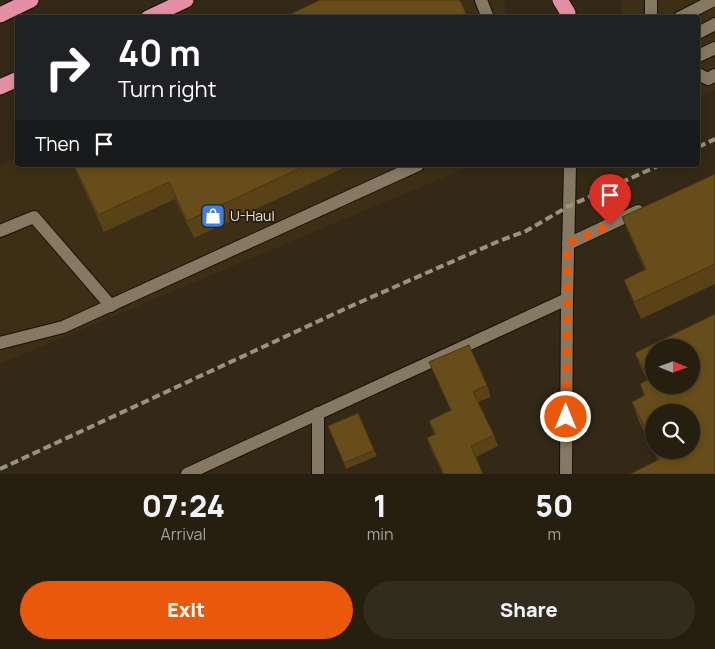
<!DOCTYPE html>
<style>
body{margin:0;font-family:Manrope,sans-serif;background:#322c1e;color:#f1f3f6;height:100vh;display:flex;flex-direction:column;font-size:19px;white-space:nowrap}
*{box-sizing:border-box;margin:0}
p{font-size:16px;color:#a4a29f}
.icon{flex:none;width:28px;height:28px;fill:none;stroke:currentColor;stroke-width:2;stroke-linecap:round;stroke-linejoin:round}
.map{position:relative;height:474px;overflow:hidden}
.side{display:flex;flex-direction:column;background:#261f10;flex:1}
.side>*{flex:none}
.top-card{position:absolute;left:15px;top:15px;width:685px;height:152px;border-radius:5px;box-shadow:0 2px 8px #0003,0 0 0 1px #423d30;background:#202124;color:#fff;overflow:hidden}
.needle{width:32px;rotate:91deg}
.fabs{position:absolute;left:645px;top:339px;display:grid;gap:10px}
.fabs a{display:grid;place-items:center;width:55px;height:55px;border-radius:50%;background:#261f10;box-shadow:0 2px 8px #0003,0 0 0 1px #423d30;font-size:25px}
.pin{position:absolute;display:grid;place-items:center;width:42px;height:42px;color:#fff;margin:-51px -21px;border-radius:50% 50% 50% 0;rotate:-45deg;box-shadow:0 0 5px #0007}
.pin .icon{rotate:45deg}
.me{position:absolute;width:55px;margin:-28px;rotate:0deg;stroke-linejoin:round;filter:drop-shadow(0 0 4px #0008)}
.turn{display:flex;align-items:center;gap:18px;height:105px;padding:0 20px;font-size:22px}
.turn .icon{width:65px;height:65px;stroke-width:2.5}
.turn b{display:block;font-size:35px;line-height:42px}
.then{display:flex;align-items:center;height:48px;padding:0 20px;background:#0003;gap:10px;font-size:19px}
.eta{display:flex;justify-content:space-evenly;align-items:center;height:85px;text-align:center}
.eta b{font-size:30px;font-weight:800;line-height:35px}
.action{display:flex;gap:10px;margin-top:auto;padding:10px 20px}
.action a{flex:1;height:58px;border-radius:30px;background:#ea580c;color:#fff;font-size:20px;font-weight:800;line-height:58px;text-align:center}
.action a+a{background:#322c1e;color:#f1f3f6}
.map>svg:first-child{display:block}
.built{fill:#3d2f16}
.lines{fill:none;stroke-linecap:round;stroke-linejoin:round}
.minor-casing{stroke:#1b1102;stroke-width:14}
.highway-casing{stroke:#1b1102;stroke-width:17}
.minor{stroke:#857964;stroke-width:12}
.highway{stroke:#e58fa7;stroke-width:15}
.rail{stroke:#9a9283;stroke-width:4;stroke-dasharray:8 4;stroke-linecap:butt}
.wall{fill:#594216;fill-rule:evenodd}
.building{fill:#674d19;stroke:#483612;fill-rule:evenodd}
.route{stroke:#ea580c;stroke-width:9;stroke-dasharray:0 16.2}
.labels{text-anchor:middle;stroke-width:4;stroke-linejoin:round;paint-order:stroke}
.poi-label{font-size:14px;fill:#efe8dc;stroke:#291f0c;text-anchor:start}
</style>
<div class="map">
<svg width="715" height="474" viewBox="0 0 715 474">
<rect width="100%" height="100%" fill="#332916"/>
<g class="built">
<path d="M 348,0 L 504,0 L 507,17 L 311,18 Z"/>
<path d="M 621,0 L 715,0 L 715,90 L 698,98 L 698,18 L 621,17 Z"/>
<path d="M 17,156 L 18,165 L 473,165 L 0,364 L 0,165 Z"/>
</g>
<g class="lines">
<g class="minor-casing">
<g id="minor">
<path d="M 481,0 L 488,18"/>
<path d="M 651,18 L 651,0"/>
<path d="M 679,18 L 714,0"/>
<path d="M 698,33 L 715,24"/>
<path d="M 698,56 L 715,48"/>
<path d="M 698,74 L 708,79 L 715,75"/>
<path d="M 0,231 L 34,217 L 111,306"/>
<path d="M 568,244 L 638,211"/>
<path d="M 0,343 L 63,327 L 418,165"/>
<path d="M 187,474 L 567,299"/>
<path d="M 318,474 L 318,413"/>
<path d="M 566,474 L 567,299 L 570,165"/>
</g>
</g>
<g class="highway-casing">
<g id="highway">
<path d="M 560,0 L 568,13"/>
<path d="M 0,15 L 31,0"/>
<path d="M 148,18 L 186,0"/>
<path d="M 0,87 L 18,79"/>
</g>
</g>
<use href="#minor" class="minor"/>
<use href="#highway" class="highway"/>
<g class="rail">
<path d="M 698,147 L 715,139"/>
<path d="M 0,469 L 349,307 L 499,241 L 526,231 L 569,206 L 660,165"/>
</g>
</g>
<g class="wall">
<path d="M 73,165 L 350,165 L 194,238 L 175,199 L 104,232 Z"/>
<path d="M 715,174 L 715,284 L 641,319 L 631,297 L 624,280 L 645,270 L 629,234 L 622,217 Z"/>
<path d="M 635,353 L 715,474 L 658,460 L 638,419 L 632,402 L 644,396 L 640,384 L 647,380 L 642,370 ZM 654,412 L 691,450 L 654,450 Z"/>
<path d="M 429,362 L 487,385 L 491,397 L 478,402 L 494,435 L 498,446 L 476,457 L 483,474 L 443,474 L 431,449 L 427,438 L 434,434 L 429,421 L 451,411 L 434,373 Z"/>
<path d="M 328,426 L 374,450 L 377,456 L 346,469 Z"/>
</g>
<g class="building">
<path d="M 320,0 L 460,0 L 468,18 L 282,18 Z"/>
<path d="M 74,165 L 307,165 L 187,221 L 169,182 L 98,215 Z"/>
<path d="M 715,174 L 715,264 L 634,302 L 624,280 L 646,269 L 622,217 Z"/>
<path d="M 715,314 L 715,474 L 630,474 L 660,459 L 655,450 L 691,450 L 691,412 L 654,412 L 654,446 L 632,402 L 645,395 L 640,384 L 649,379 L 635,353 ZM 654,348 L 691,348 L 691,385 L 654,385 Z"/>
<path d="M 469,345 L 487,385 L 473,392 L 494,435 L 471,446 L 483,474 L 444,474 L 427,438 L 436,434 L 429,421 L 451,410 L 429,362 Z"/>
<path d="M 358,413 L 374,450 L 344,463 L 328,426 Z"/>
</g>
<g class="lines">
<path class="route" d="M 566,417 L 568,244 L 610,225"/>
</g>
<defs>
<g id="shop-square" transform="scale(1.25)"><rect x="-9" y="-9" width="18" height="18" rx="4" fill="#3f7fe0" stroke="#291f0c"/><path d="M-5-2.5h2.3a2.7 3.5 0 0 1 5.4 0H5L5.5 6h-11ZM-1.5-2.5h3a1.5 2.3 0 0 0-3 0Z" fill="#fff"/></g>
</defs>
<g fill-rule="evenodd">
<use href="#shop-square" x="213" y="216"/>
</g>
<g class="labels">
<g class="poi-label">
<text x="230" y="221">U-Haul</text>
</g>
</g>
</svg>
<div class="fabs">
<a><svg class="needle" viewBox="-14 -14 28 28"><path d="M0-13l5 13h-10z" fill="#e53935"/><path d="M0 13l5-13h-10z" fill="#a4a29f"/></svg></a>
<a><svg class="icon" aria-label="search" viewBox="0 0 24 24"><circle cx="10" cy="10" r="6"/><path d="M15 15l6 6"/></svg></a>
</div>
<div class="pin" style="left:610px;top:225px;background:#d93025"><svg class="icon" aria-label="arrive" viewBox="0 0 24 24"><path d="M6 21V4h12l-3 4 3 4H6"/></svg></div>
<svg class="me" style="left:566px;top:417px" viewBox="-20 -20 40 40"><circle r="17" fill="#ea580c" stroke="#fff" stroke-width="3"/><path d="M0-11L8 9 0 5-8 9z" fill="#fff"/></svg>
<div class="top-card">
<div class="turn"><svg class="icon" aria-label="right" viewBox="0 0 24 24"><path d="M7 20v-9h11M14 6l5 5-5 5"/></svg><div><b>40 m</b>Turn right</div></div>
<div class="then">Then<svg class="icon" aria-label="arrive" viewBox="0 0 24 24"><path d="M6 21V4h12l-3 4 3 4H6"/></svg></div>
</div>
</div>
<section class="side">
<div class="eta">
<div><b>07:24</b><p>Arrival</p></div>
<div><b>1</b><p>min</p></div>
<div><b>50</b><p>m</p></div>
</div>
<div class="action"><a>Exit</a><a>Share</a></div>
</section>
